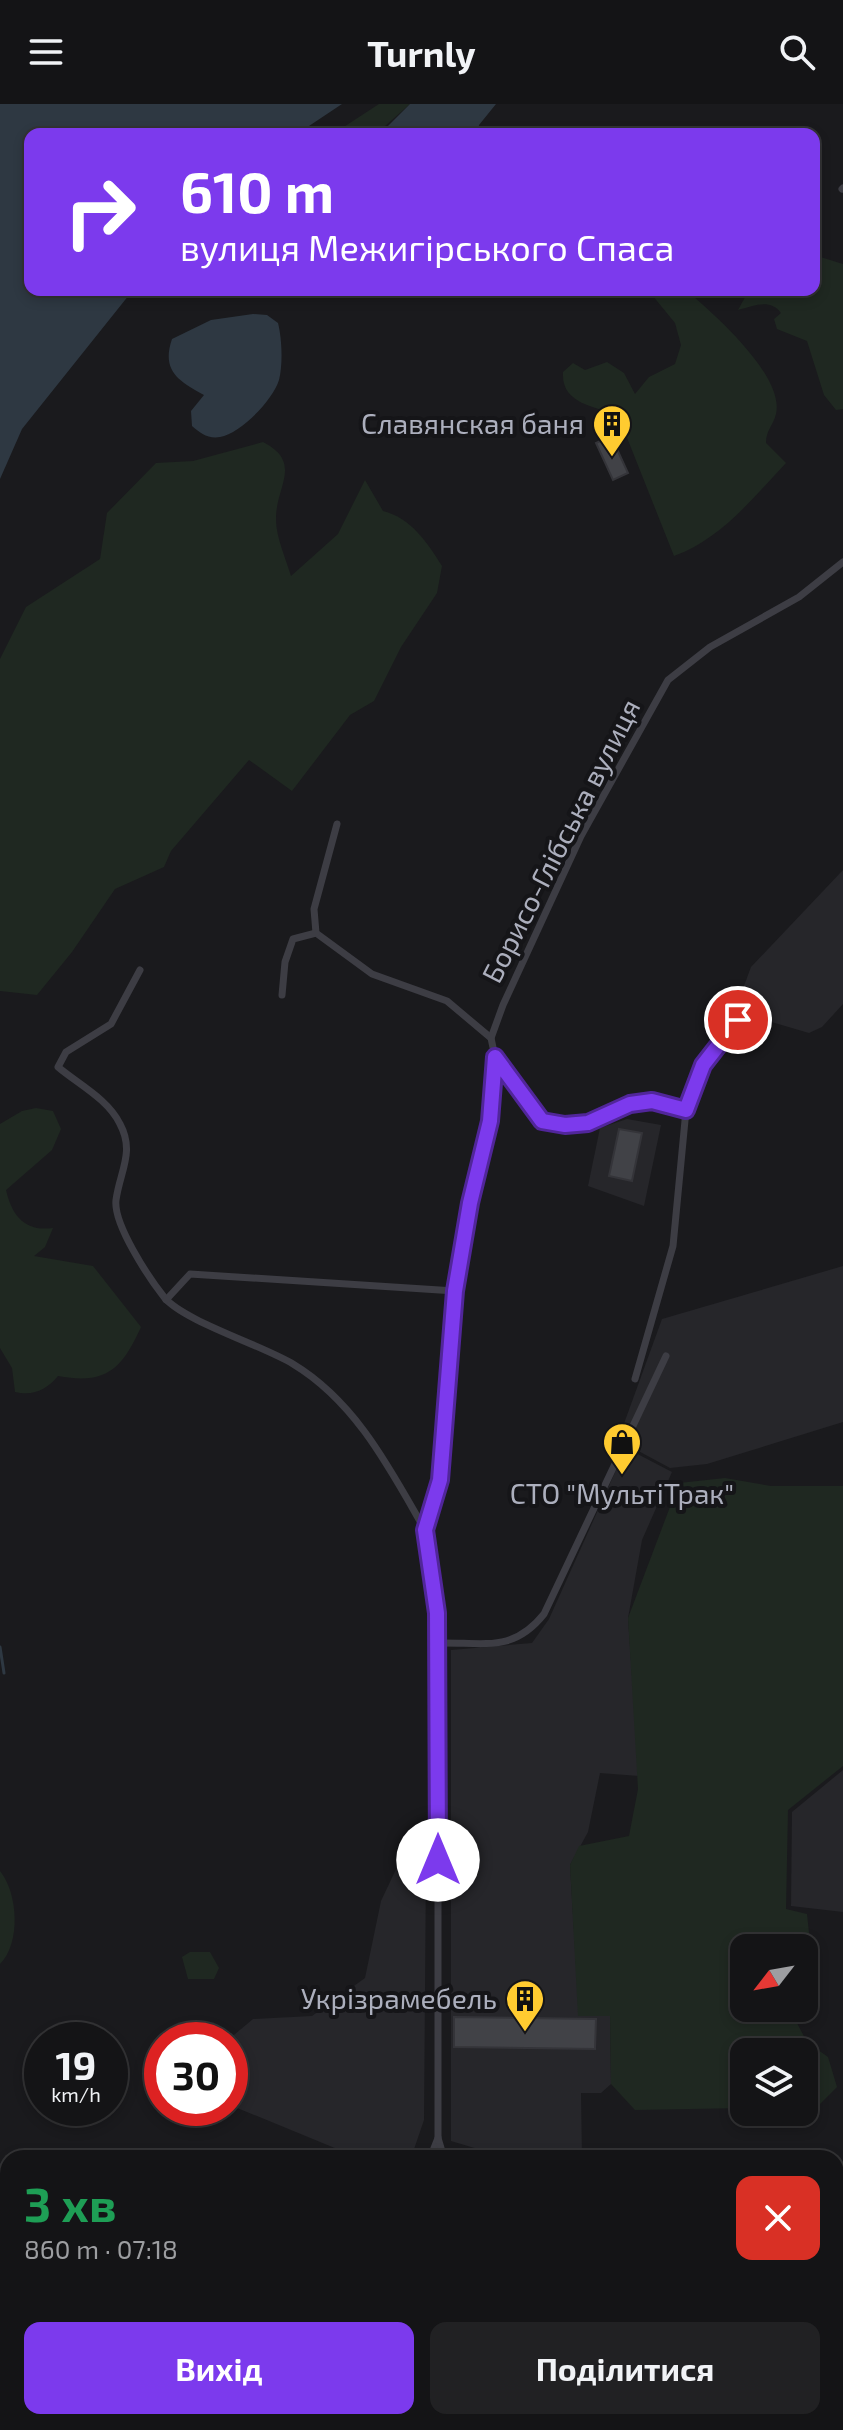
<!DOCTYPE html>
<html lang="uk">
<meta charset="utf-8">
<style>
body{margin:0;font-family:"Exo 2",sans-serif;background:#212123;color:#f1f3f6;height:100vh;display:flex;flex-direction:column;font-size:30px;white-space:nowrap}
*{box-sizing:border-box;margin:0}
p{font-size:26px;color:#9d9ea1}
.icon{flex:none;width:44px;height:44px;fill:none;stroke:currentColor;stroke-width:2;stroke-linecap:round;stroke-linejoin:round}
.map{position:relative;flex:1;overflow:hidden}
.side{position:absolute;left:0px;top:2046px;width:844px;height:280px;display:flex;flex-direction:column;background:#141416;border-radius:24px 24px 0 0;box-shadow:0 4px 12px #0003,0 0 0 2px #333335}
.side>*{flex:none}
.top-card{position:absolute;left:24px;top:24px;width:796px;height:168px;border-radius:16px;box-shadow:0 4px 12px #0003,0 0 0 2px #333335;background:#7c3aed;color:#fff;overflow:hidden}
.needle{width:52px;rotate:239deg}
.tools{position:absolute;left:730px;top:1830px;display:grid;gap:16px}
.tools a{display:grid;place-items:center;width:88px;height:88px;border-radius:16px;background:#141416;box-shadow:0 4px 12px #0003,0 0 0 2px #333335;font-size:40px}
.speed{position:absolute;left:24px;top:1918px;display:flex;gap:16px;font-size:40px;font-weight:700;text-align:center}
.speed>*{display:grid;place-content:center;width:104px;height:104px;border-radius:50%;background:#141416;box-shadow:0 4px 12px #0003,0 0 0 2px #333335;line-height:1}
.speed small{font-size:20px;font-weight:400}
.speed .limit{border:12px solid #d22;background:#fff;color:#111}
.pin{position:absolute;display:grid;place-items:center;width:68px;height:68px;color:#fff;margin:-34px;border:4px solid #fff;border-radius:50%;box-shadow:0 2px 8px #0007}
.me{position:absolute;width:88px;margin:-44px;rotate:0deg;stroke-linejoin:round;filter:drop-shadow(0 0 6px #0008)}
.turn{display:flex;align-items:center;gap:28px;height:168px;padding:0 24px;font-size:36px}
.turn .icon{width:104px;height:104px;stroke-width:2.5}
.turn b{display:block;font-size:56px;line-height:68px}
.round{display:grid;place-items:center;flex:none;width:84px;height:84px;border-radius:16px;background:#212123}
.headline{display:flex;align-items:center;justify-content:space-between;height:136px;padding:0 24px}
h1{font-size:48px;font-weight:700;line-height:60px;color:#1e9e55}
.primary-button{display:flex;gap:16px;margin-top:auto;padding:16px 24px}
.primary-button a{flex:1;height:92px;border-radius:16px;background:#7c3aed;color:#fff;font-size:32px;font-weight:700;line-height:92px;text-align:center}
.primary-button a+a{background:#212123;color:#f1f3f6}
header{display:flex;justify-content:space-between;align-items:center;height:104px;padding:0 24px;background:#141416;font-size:36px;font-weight:700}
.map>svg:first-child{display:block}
.built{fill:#26262a}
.green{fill:#1f2821}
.water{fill:#2e3842}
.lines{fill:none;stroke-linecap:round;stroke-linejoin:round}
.stream{stroke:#2e3842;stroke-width:3}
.building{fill:#414247;stroke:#343439;stroke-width:2}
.street{stroke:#3d3d44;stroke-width:7}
.route-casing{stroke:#51269a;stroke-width:20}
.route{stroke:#7c3aed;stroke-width:14}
.labels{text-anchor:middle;stroke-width:8;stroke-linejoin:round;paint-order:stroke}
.poi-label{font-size:28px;fill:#acafbd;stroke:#151518;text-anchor:end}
.street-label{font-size:28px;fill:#acafbd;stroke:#151518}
</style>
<header><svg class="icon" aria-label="menu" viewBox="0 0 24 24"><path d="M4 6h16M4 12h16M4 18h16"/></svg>Turnly<svg class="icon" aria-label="search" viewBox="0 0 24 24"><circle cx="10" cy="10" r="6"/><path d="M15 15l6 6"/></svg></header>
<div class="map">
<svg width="843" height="2326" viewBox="0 0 843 2326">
<rect width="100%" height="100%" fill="#1a1a1d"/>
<g class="built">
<path d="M 843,766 L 843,900 L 822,923 L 809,929 L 747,911 L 738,898 L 751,863 Z"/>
<path d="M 627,1015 L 661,1021 L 644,1102 L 588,1082 L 600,1024 Z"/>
<path d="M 843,1162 L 843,1318 L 707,1360 L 670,1364 L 618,1336 L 662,1215 Z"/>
<path d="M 626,1344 L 672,1368 L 642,1436 L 628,1514 L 639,1672 L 600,1669 L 588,1728 L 570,1761 L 579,1912 L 610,1912 L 611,1980 L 601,1989 L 581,1989 L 582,2054 L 508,2054 L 451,2037 L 451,1546 L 532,1539 L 549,1515 Z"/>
<path d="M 843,1666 L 843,1808 L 791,1802 L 792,1708 Z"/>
<path d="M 426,1758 L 424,2016 L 411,2054 L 359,2054 L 230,2001 L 228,1936 L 253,1915 L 312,1912 L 365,1874 L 381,1797 L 399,1759 Z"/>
</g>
<g class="green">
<path d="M 379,0 L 410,0 L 376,30 L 333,30 Z"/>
<path d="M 814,151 L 843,160 L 843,305 L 836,306 L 824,291 L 807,237 L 777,225 L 774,215 L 781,209 C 770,194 754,202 738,206 L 749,186 L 814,186 Z"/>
<path d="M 648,186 L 686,186 C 713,209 785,272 776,310 C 773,322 766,326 766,339 L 786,359 C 752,395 721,435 674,452 L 618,311 C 594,302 561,300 563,268 L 573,259 L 585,266 L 607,258 L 624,269 L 635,290 L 649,273 L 675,260 L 681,241 L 675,219 Z"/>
<path d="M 263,338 C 304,359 275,383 276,416 C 276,433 286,455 291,472 L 338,430 L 365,376 L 383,407 C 411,414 427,438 442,462 L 437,489 L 401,543 L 374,597 L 350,611 L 292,687 L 249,656 L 171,747 L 164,763 L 115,785 L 72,848 L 37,891 L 0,887 L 0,555 L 26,503 L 100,455 L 107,409 L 156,359 L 193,357 Z"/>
<path d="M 36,1004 L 53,1007 L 61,1025 L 52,1046 L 6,1086 C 12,1112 25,1128 53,1124 L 45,1143 L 34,1152 L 93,1162 L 141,1223 C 122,1265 106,1281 58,1272 C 46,1286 34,1292 15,1288 L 12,1264 L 0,1244 L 0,1020 L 22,1007 Z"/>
<path d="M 725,1374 L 771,1382 L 843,1382 L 843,1662 L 788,1706 L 786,1805 L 807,1810 L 811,1847 L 804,1864 L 804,1844 L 744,1844 L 744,1904 L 789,1904 L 807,1938 L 828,1953 L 837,1983 L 819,2001 L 804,2002 L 804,1948 L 744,1948 L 744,2004 L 635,2006 L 611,1980 L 610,1912 L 578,1912 L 570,1761 L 579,1742 L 629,1732 L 638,1685 L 628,1514 L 679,1379 Z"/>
<path d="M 0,1767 C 18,1789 21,1839 0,1860 Z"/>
<path d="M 190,1848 L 210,1848 L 219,1864 L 214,1875 L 188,1875 L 182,1853 Z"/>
<path d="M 0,2289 L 8,2292 L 8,2318 L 71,2318 L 91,2326 L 0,2326 Z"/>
</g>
<g class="water">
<path d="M 0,0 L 342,0 L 297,30 L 30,30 L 30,186 L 133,186 L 22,325 L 0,375 Z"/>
<path d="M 410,0 L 496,0 L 479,21 L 478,30 L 380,30 Z"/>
<path d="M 253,210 L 267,211 L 278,219 C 282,235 283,260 279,276 C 273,296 241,329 220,333 C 208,335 200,329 192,322 L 191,307 L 204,291 C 179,277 161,267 172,235 L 211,216 Z"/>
<path d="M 0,2122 L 8,2126 L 8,2284 L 0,2281 Z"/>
<path d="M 843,2266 L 843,2326 L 726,2326 L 747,2324 L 756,2318 L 836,2318 L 836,2268 Z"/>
<path d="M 98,2318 L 561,2318 L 611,2326 L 118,2326 Z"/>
</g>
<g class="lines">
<path class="stream" d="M 0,1543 L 4,1569"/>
</g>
<g class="building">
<path d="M 611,332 L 628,369 L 613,376 L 596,339 Z"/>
<path d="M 619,1025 L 642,1029 L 632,1077 L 609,1072 Z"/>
<path d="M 454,1913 L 596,1915 L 595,1945 L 454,1943 Z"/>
</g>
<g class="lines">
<g class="street">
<path d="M 842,85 L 843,84"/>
<path d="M 337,720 L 314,805 L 316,829 L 372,870 L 447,897 L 491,934"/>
<path d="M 140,866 L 111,920 L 66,948 L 58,963 C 78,980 108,995 120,1020 C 135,1048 120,1067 116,1096 C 113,1120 149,1174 164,1193 C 183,1217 262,1241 293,1260 C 356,1298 390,1365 425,1426"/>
<path d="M 282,891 L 285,858 L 293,835 L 316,829"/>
<path d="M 495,953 L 542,1017 C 587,1025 590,1012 629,1000 C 648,994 667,1001 686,1006 L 673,1142 L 635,1275"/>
<path d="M 686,1006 L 703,961 L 738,916"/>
<path d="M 166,1196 L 190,1170 L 455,1187"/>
<path d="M 438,1539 C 484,1538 513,1549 544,1510 L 666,1252"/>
<path d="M 430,2054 L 438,2034"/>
<path d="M 444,2054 L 438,2034 L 438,1539 L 436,1496 L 425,1426 L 440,1376 L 455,1187 L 470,1099 L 490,1017 L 495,953 L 491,934 L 503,901 L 581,732 L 668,576 L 710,543 L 799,493 L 843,458"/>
<path d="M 836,2090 L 843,2088"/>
</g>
</g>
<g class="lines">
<g class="route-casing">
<path id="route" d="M 438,1756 L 437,1509 L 425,1426 L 440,1376 L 455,1187 L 470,1099 L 490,1017 L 495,953 L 542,1017 L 565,1021 L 588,1019 L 630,1000 L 652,997 L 686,1006 L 703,961 L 738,916"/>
</g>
<use href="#route" class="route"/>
</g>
<defs>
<g id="building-pin" transform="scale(2)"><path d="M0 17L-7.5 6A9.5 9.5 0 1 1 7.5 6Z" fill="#ffcb30" stroke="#151518"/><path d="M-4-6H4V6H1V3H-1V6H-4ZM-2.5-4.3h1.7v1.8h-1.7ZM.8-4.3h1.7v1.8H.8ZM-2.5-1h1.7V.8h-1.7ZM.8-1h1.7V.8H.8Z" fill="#111"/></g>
<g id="shop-pin" transform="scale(2)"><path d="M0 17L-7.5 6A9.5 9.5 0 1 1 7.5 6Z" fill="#ffcb30" stroke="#151518"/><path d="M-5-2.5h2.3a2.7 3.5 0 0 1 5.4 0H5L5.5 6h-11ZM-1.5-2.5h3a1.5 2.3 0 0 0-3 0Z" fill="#111"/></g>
</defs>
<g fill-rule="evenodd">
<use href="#building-pin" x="612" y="320"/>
<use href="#shop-pin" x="622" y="1338"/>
<use href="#building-pin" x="525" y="1895"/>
</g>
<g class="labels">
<g class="poi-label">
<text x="584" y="330">Славянская баня</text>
<text x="622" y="1400" text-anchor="middle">СТО "МультіТрак"</text>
<text x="497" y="1905">Укрізрамебель</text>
</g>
<g class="street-label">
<text transform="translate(561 737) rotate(-63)" y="10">Борисо-Глібська вулиця</text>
</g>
</g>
</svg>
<div class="tools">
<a><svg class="needle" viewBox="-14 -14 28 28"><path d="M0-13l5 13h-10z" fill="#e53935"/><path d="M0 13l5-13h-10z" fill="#9d9ea1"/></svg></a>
<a><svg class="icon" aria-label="layers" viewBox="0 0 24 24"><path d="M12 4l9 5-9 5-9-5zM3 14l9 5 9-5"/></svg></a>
</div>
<div class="speed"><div>19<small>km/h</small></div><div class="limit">30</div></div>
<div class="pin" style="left:738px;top:916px;background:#d93025"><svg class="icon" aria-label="arrive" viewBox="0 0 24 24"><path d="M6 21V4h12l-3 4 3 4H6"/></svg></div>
<svg class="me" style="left:438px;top:1756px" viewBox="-20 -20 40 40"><circle r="19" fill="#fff"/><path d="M0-13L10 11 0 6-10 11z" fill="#7c3aed"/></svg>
<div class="top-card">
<div class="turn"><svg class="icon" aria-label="right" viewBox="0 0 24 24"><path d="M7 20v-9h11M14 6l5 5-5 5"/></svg><div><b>610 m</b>вулиця Межигірського Спаса</div></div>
</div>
<section class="side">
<div class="headline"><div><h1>3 хв</h1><p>860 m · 07:18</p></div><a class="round" style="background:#d93025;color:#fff"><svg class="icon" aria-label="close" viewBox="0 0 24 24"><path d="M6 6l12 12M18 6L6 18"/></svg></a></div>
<div class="primary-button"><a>Вихід</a><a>Поділитися</a></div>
</section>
</div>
